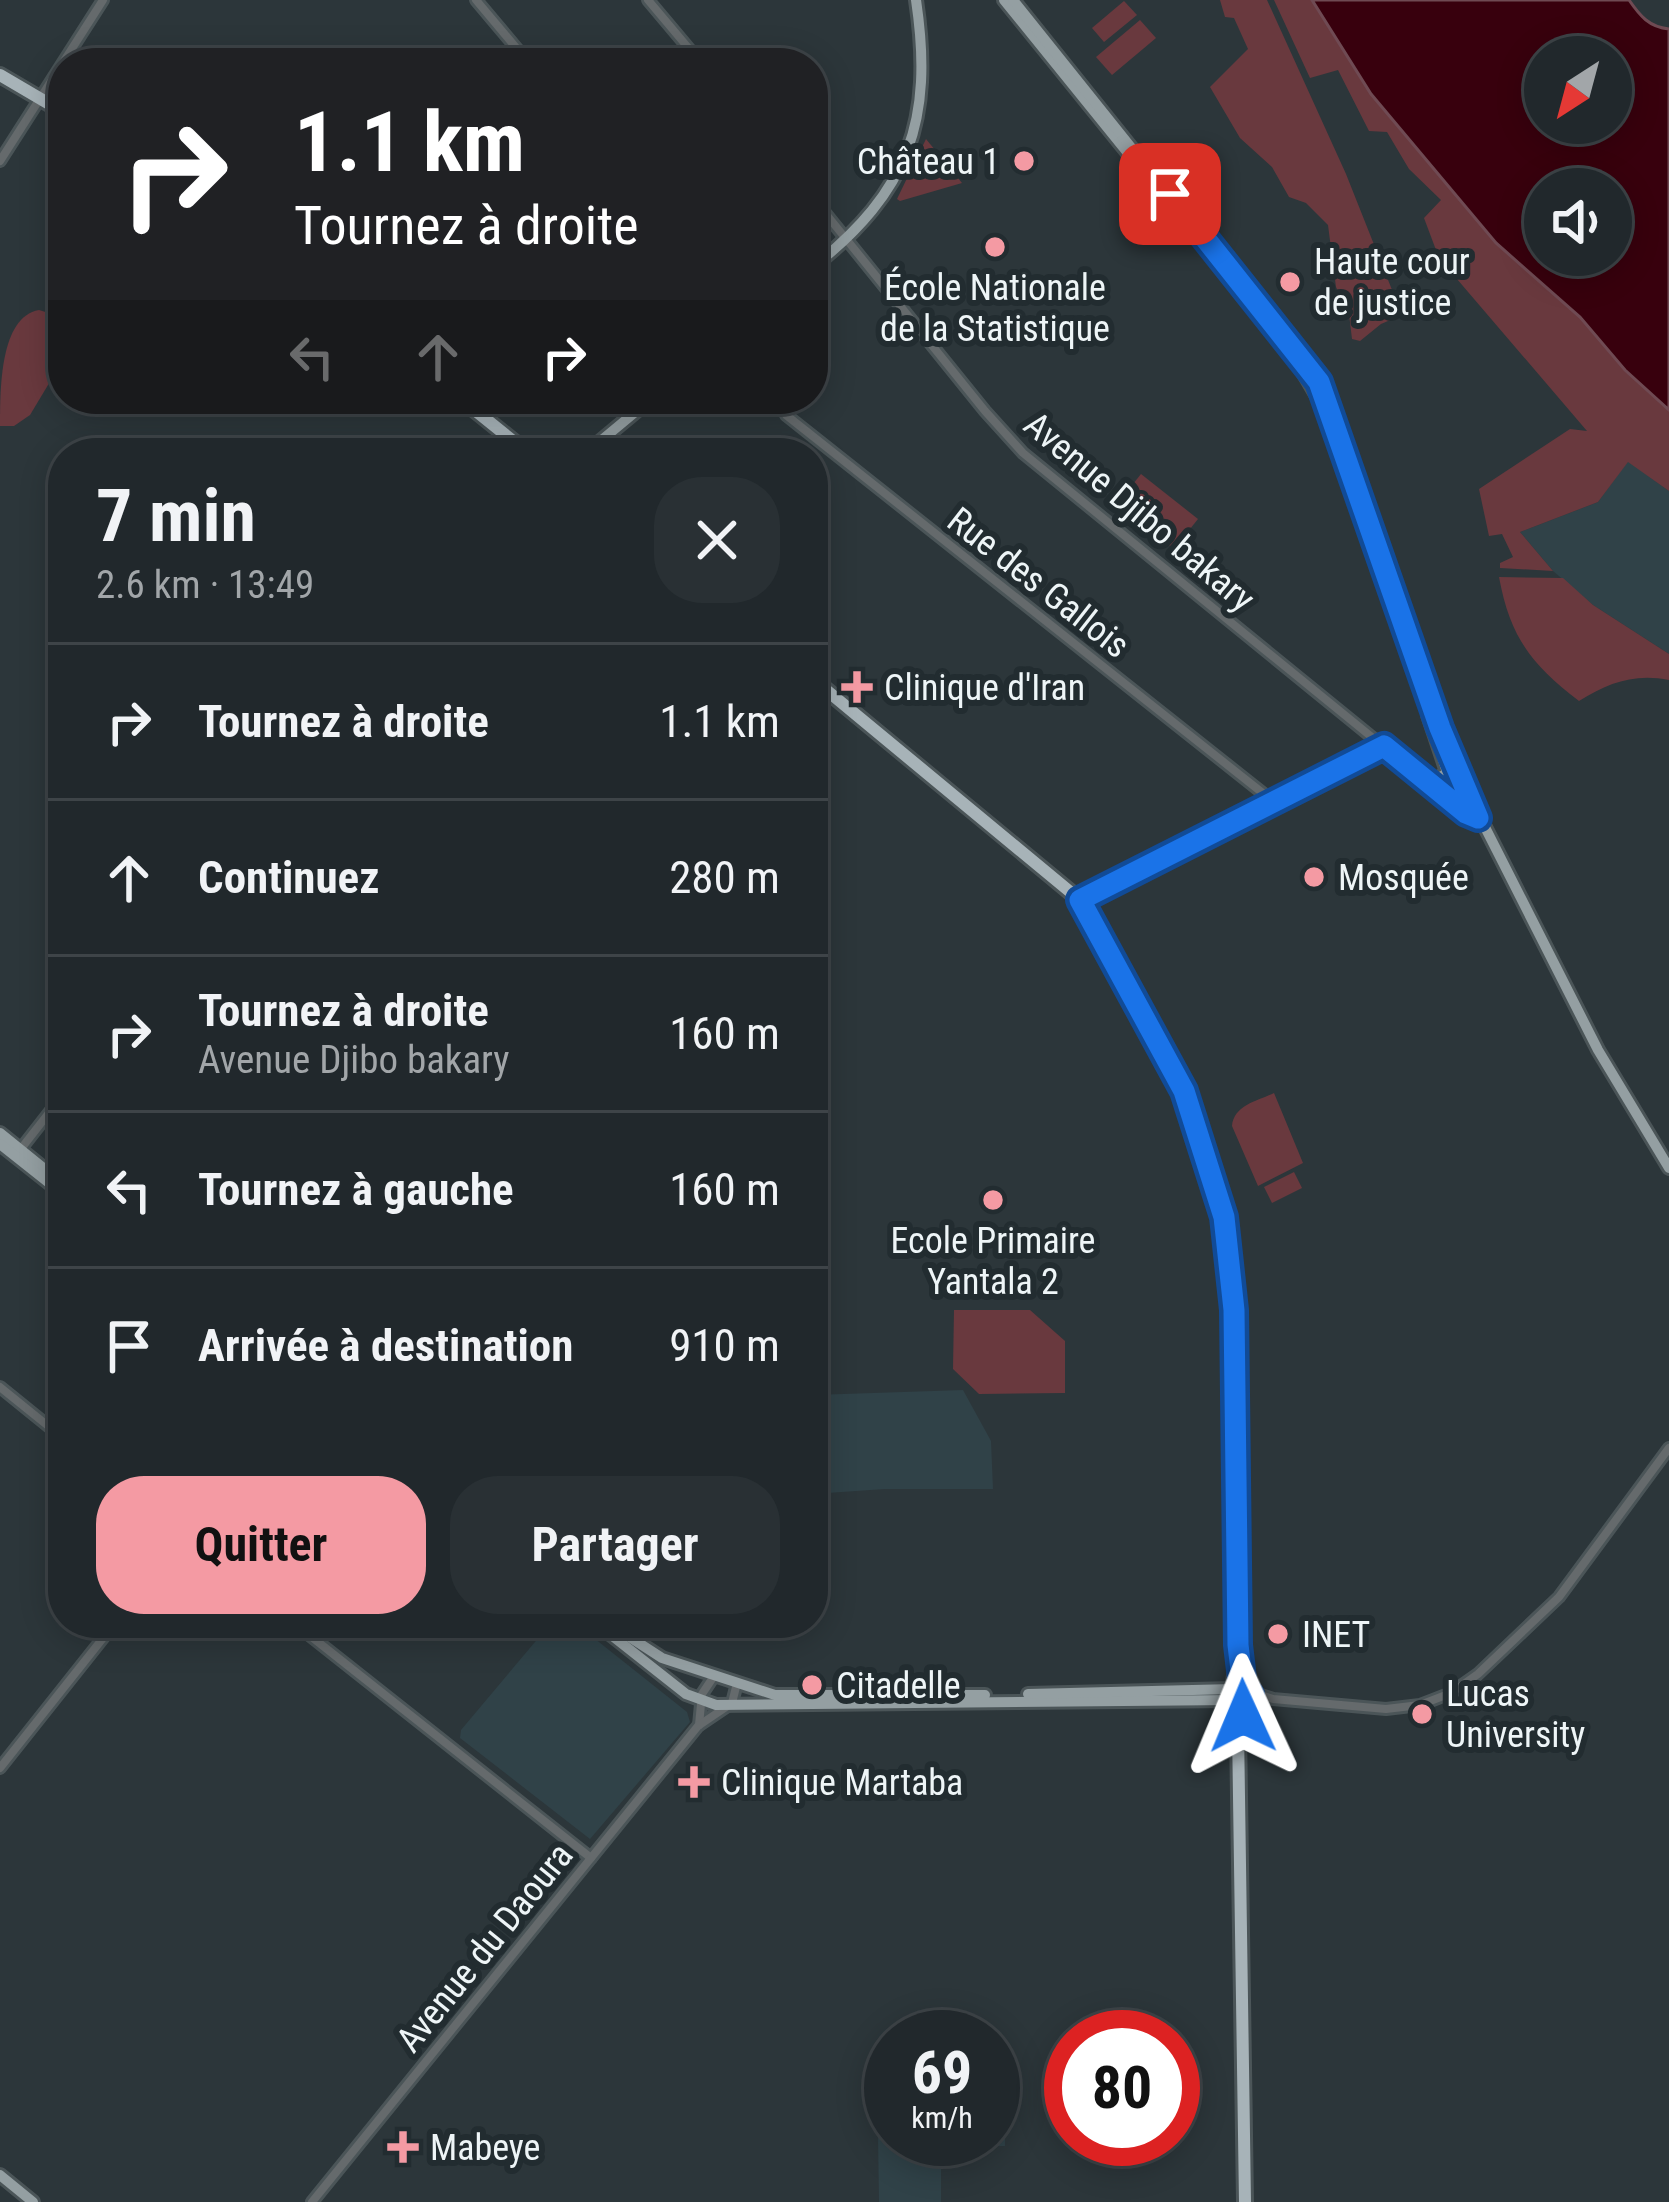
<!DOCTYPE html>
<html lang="fr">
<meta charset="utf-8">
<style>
body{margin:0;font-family:"Roboto Condensed",sans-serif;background:#293034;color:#f1f3f6;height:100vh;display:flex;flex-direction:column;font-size:45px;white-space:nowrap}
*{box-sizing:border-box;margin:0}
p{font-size:39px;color:#a2a6a9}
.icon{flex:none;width:66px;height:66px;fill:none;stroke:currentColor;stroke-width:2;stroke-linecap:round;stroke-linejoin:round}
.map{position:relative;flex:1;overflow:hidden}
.sheet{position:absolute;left:48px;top:438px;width:780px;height:1200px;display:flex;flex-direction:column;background:#21282c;border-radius:48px;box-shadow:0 6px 30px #0003,0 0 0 3px #3e4448}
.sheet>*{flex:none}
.top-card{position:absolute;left:48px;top:48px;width:780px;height:366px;border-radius:48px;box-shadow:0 6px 30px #0003,0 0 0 3px #3e4448;background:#202124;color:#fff;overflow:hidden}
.needle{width:78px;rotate:216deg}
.controls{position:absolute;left:1524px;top:36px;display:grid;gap:24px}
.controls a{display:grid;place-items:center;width:108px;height:108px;border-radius:50%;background:#21282c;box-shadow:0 6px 30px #0003,0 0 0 3px #3e4448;font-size:60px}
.speed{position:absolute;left:864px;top:2010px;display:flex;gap:24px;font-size:60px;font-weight:700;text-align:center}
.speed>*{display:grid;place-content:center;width:156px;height:156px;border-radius:50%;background:#21282c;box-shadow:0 6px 30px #0003,0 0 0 3px #3e4448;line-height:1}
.speed small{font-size:30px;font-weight:400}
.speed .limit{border:18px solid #d22;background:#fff;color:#111}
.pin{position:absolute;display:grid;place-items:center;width:102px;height:102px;color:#fff;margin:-51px;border-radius:24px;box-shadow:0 6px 18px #0006}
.me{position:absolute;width:132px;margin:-66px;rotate:359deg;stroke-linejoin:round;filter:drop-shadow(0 0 9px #0008)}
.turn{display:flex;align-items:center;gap:42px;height:252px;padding:0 48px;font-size:54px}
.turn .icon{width:156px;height:156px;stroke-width:2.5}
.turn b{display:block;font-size:84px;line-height:102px}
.lanes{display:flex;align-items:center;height:114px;padding:0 48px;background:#0003;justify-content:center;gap:60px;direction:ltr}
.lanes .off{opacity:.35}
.round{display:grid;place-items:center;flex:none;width:126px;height:126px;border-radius:48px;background:#293034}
.head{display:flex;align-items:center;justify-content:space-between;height:204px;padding:0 48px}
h1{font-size:72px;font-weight:700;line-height:90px}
.cta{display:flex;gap:24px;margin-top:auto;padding:24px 48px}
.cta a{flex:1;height:138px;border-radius:48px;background:#f49aa3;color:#111;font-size:48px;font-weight:700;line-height:138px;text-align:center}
.cta a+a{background:#293034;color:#f1f3f6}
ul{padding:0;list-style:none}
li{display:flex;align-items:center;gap:36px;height:156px;padding:0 48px;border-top:3px solid #3e4448}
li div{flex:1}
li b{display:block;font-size:45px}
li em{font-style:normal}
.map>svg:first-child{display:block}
.built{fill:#304248}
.green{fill:#69393e}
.water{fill:#38000d;stroke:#6f4a53;stroke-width:3;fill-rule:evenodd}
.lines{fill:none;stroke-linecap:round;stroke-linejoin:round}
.minor-casing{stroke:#4b5558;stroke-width:14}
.major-casing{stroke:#4b5558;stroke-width:16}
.highway-casing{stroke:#4b5558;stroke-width:18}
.minor{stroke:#656a6c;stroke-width:8}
.major{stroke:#949fa2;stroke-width:10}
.highway{stroke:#a7b3b8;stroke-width:12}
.route-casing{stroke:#114b97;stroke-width:30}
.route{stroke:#1a73e8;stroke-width:21}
.poi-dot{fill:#f49aa3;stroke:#222c30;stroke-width:4.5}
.labels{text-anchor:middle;stroke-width:12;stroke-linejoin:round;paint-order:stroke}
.poi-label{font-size:36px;fill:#eef5f7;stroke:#222c30;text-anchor:start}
.street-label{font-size:36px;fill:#eef5f7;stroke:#222c30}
</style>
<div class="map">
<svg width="1669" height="2202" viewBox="0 0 1669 2202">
<rect width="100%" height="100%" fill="#2c363a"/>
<g class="built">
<path d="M 1628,461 L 1669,491 L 1669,654 L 1593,605 L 1553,571 L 1520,532 L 1598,502 Z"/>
<path d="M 963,1390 L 991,1441 L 993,1489 L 885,1489 L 813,1494 L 813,1395 Z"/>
<path d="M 551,1623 L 575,1623 L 687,1712 L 690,1722 L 590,1839 L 460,1738 L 461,1730 Z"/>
<path d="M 877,2069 L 891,2069 L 891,2139 L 993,2139 L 993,2069 L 1004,2069 L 1005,2146 L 941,2146 L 941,2202 L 879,2202 Z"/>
</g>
<g class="green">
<path d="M 1220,0 L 1267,0 L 1346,174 L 1402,315 L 1381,324 L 1360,341 L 1352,339 L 1349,314 L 1336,287 L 1328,225 L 1306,203 L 1289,197 L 1272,167 L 1240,138 L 1210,87 L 1248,49 L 1234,18 L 1225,17 Z"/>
<path d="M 1274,0 L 1312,0 L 1371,94 L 1496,243 L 1580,317 L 1625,370 L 1669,410 L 1669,491 L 1628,462 L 1598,502 L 1520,532 L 1553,571 L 1500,568 L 1500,563 L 1513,557 L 1502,534 L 1489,536 L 1479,489 L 1570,429 L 1587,431 L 1439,258 L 1424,218 L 1441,200 L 1409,169 L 1387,132 L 1369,131 L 1338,70 L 1310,78 Z"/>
<path d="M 1124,1 L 1137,15 L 1104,42 L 1092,28 Z"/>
<path d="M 1140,20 L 1156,38 L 1112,75 L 1096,57 Z"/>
<path d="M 926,139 L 962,183 L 900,201 L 897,199 Z"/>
<path d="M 39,310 L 52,314 L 63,323 L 63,360 L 30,415 L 14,426 L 0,426 C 0,388 0,317 39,310 Z"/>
<path d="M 1141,474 L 1198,519 L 1174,549 L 1117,504 Z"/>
<path d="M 1499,577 L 1563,578 L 1593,605 L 1669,654 L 1669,680 C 1634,673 1608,683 1579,701 C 1531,664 1510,637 1499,577 Z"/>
<path d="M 1274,1093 L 1303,1163 L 1258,1186 L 1232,1126 C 1234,1105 1257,1101 1274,1093 Z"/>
<path d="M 1294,1172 L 1302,1188 L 1272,1203 L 1264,1187 Z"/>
<path d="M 954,1310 L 1030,1310 L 1065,1341 L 1065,1393 L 979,1394 L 953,1369 Z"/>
</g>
<path class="water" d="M 1312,0 L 1629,0 C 1640,16 1649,27 1669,29 L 1669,410 L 1625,370 L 1580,317 L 1496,243 L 1371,94 ZM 1545,57 L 1611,57 L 1611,123 L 1545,123 ZM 1545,189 L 1611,189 L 1611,255 L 1545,255 Z"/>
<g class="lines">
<g class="minor-casing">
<g id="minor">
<path d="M 476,0 L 529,63"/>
<path d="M 648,0 L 701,63"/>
<path d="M 0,161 L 103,0"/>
<path d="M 813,198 L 985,411 L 1023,453 L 1465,813 L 1477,818"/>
<path d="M 779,399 L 786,415 L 1274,802"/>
<path d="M 1080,900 L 1384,746"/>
<path d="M 20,1150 L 63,1095"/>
<path d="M 0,1387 L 63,1438"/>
<path d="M 294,1623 L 591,1858"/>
<path d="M 1249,1691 L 1273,1699 L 1386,1709 L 1420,1705 L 1451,1693 L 1478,1674 L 1559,1597 L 1669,1448"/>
<path d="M 699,1725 L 702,1694 L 714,1676"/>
<path d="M 0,1768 L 115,1623"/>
<path d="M 312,2202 L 698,1726 L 732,1703 L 737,1683"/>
</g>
</g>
<g class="major-casing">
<g id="major">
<path d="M 1004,0 L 1191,231"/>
<path d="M 1013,0 L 1319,382 L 1455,768 L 1598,1050 L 1669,1168"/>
<path d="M 813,267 C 909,191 934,121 916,0"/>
<path d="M 1297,362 L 1321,403"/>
<path d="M 586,453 L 651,399"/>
<path d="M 1353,494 L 1393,613"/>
<path d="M 1428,715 L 1447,772 L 1467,808"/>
<path d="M 1430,783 L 1452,770"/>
<path d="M 0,1133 L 63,1184"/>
<path d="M 0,1144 L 63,1194"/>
<path d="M 596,1623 L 686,1694 L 716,1705 L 1233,1700"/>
<path d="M 608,1623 L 662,1658 L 775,1695 L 985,1695"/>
<path d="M 1028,1694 L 1234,1689"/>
<path d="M 0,2175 L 33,2202"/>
</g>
</g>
<g class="highway-casing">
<g id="highway">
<path d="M 0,75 L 63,112"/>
<path d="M 461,399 L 528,453"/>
<path d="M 813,679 L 1080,900 L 1184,1091 L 1214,1181 L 1231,1262 L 1238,1645 L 1243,1687 L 1250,1695 L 1238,1729"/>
<path d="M 1235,1675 L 1232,1695 L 1238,1729 L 1245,2202"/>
</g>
</g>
<use href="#minor" class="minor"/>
<use href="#major" class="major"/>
<use href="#highway" class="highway"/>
</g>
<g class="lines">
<g class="route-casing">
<path id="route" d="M 1170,194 L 1319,382 L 1440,728 L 1478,818 L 1466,813 L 1384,746 L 1080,900 L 1184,1091 L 1224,1217 L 1234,1310 L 1238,1645 L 1243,1687 L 1250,1695 L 1243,1716"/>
</g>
<use href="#route" class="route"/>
</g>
<g class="poi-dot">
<circle cx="1024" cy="161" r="12"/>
<circle cx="995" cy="247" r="12"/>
<circle cx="1290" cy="282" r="12"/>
<path d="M851 669h12v12h12v12h-12v12h-12v-12h-12v-12h12z"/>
<circle cx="1314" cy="877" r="12"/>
<circle cx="993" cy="1200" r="12"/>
<circle cx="1278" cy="1634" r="12"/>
<circle cx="812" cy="1685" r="12"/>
<circle cx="1422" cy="1714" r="12"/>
<path d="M688 1764h12v12h12v12h-12v12h-12v-12h-12v-12h12z"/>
<path d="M397 2129h12v12h12v12h-12v12h-12v-12h-12v-12h12z"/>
</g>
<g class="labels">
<g class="poi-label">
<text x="1000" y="174" text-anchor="end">Château 1</text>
<text x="1314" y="274">Haute cour<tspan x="1314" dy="41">de justice</tspan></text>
<text x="995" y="300" text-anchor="middle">École Nationale<tspan x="995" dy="41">de la Statistique</tspan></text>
<text x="884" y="700">Clinique d'Iran</text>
<text x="1338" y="890">Mosquée</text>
<text x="993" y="1253" text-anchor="middle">Ecole Primaire<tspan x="993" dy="41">Yantala 2</tspan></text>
<text x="1302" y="1647">INET</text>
<text x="836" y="1698">Citadelle</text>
<text x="1446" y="1706">Lucas<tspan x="1446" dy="41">University</tspan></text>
<text x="721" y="1795">Clinique Martaba</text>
<text x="430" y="2160">Mabeye</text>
</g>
<g class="street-label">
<text transform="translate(1140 511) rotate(40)" y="13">Avenue Djibo bakary</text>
<text transform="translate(1039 582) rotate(38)" y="13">Rue des Gallois</text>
<text transform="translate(484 1947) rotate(-51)" y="13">Avenue du Daoura</text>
</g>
</g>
</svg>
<div class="controls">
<a><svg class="needle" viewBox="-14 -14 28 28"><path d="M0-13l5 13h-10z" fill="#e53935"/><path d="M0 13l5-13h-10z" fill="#a2a6a9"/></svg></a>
<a><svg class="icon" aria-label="sound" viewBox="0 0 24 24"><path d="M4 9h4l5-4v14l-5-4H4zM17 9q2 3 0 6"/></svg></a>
</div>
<div class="speed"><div>69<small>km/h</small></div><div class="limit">80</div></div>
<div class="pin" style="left:1170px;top:194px;background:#d93025"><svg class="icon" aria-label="arrive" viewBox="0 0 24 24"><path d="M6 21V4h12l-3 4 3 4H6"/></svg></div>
<svg class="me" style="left:1243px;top:1716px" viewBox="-20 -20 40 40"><path d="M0-17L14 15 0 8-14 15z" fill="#1a73e8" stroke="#fff" stroke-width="4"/></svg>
<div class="top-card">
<div class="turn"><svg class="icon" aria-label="right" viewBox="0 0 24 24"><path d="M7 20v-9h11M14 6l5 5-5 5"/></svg><div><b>1.1 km</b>Tournez à droite</div></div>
<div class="lanes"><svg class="icon off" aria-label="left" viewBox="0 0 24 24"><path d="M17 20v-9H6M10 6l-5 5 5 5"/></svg><svg class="icon off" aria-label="ahead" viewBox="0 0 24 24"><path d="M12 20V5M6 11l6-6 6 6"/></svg><svg class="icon" aria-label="right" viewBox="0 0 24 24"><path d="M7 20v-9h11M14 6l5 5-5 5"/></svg></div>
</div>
<section class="sheet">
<div class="head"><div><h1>7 min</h1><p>2.6 km · 13:49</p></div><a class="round"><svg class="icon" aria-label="close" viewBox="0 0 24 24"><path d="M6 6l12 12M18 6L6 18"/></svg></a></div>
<ul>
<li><svg class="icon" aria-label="right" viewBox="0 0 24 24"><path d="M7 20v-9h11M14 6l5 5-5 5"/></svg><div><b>Tournez à droite</b></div><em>1.1 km</em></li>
<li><svg class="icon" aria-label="ahead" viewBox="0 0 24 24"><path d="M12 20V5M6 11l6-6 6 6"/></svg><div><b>Continuez</b></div><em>280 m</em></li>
<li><svg class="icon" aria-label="right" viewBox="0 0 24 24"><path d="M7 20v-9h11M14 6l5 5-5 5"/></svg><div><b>Tournez à droite</b><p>Avenue Djibo bakary</p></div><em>160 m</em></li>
<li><svg class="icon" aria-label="left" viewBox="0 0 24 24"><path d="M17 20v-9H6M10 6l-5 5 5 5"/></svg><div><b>Tournez à gauche</b></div><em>160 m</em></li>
<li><svg class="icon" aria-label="arrive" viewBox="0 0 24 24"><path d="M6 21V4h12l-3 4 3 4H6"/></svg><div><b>Arrivée à destination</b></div><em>910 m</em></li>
</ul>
<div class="cta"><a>Quitter</a><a>Partager</a></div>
</section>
</div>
